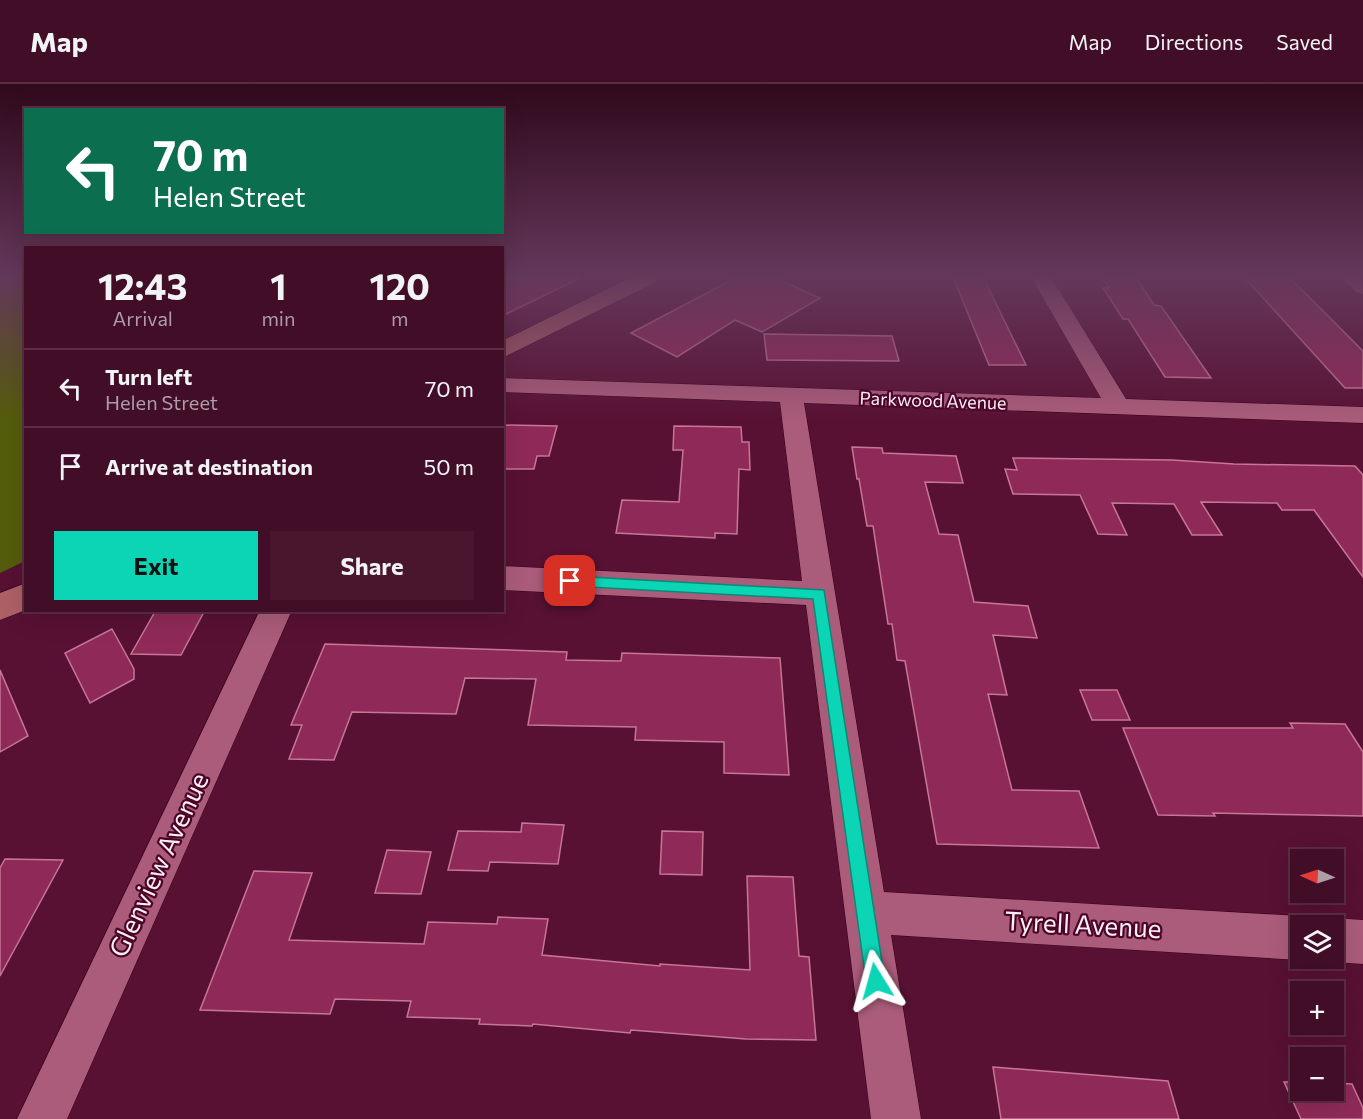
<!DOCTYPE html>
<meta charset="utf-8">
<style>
body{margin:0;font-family:Commissioner,sans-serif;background:#49162e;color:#f1f3f6;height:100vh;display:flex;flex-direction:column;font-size:22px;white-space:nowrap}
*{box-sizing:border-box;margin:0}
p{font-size:20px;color:#ae9ca7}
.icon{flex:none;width:33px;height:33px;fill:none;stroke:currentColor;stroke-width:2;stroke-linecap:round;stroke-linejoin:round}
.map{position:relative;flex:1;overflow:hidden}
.details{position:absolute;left:24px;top:162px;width:480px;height:366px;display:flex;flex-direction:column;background:#420d26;border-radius:0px;box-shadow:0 6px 24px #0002,0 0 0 2px #5a2d43}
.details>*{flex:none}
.banner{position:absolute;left:24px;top:24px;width:480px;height:126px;border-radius:0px;box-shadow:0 6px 24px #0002,0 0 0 2px #5a2d43;background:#0b6e4f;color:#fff;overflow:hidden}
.needle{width:39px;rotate:273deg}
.controls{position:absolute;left:1290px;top:765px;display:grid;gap:12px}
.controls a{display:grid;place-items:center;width:54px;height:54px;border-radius:0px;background:#420d26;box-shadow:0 6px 24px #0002,0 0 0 2px #5a2d43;font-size:30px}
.pin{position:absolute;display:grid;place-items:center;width:51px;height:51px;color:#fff;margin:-26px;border-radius:12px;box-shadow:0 3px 9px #0006}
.me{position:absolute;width:66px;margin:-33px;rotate:352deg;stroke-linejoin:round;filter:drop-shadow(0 0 4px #0008)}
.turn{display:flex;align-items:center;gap:21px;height:126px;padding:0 30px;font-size:27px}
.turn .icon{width:78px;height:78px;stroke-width:2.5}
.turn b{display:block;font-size:42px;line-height:51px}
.eta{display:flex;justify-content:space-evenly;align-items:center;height:102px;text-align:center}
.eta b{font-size:36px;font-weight:700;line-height:42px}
.cta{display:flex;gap:12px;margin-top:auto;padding:12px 30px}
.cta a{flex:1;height:69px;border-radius:0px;background:#0cd5b5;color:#111;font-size:24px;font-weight:700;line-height:69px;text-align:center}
.cta a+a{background:#49162e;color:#f1f3f6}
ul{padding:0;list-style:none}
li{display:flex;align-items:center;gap:18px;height:78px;padding:0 30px;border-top:2px solid #5a2d43}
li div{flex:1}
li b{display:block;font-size:22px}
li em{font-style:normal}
header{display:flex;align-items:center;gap:36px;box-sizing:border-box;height:84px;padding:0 30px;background:#420d26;border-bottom:2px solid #5a2d43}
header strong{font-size:28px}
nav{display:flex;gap:33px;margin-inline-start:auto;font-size:21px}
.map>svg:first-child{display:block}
.green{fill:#545d0b}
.building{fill:#8f2a58;stroke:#c77694;stroke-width:1.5}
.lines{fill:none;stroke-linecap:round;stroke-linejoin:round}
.street-casing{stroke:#35011a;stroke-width:1}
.secondary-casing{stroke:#35011a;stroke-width:1}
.street{fill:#aa5c7a;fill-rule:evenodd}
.secondary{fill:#ad6166;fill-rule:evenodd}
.route{fill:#0cd5b5;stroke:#088a76;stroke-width:1.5}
.labels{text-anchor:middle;stroke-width:4.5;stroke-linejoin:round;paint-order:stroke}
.far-street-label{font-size:18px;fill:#f9f0f3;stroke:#4c0429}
.near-street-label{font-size:26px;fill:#f9f0f3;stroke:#4c0429}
</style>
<header>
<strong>Map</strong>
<nav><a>Map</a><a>Directions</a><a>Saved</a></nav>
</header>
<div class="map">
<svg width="1363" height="1035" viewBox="0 0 1363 1035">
<rect width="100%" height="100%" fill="#581133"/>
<path class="green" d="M 0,193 L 26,193 L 25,477 L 0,489 Z"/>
<g class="building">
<path d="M 502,193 L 582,193 L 502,232 Z"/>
<path d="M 737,193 L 774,193 L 820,214 L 762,248 L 735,236 L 677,273 L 631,249 Z"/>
<path d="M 953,193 L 983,193 L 1026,281 L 989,281 Z"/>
<path d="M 1102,193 L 1136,193 L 1154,221 L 1161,222 L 1211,294 L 1165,293 L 1128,235 L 1123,235 L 1103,204 L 1109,204 Z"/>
<path d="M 1244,193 L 1289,193 L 1363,267 L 1363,304 L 1345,304 Z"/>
<path d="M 764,250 L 892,252 L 899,277 L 767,276 Z"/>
<path d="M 502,341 L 557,342 L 549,372 L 537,372 L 534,385 L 502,385 Z"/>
<path d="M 674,342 L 741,343 L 742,358 L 749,358 L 750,386 L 739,385 L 737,450 L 715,449 L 715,454 L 616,449 L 622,416 L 679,418 L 683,366 L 673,366 Z"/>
<path d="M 852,363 L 882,364 L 883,369 L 956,372 L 963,399 L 925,398 L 939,450 L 958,451 L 974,518 L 1028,522 L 1037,554 L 993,551 L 1007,611 L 988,610 L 1012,706 L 1079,707 L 1099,764 L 937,760 L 905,577 L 897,576 L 892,540 L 888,540 L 873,442 L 867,442 L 859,395 L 857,395 Z"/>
<path d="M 1013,374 L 1172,376 L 1234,380 L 1355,382 L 1363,391 L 1363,493 L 1314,426 L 1282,426 L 1277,419 L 1201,418 L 1222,451 L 1192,451 L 1174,420 L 1112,419 L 1127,451 L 1098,450 L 1080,411 L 1013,410 L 1005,385 L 1017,386 Z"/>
<path d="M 156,526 L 205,526 L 181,571 L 131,570 Z"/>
<path d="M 112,545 L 134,585 L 134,595 L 90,619 L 65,569 Z"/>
<path d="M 325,560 L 567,568 L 566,576 L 621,577 L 622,569 L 780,574 L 789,691 L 724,689 L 724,658 L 635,656 L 636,643 L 528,641 L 536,595 L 465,594 L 456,630 L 352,628 L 334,676 L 289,675 L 302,641 L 291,641 Z"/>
<path d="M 0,586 L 28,652 L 0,668 Z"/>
<path d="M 1080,606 L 1117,606 L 1130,636 L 1092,636 Z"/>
<path d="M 1290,639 L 1345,640 L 1363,668 L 1363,732 L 1213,729 L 1215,732 L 1158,731 L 1123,644 L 1293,644 Z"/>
<path d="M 522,739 L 564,741 L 558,780 L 490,778 L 488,787 L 448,786 L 458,747 L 521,748 Z"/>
<path d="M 662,747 L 703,748 L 702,791 L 660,790 Z"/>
<path d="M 387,766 L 431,768 L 421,810 L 375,809 Z"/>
<path d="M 5,775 L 63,776 L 0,892 L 0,784 Z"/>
<path d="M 254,787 L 312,789 L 289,856 L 424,860 L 428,838 L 497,840 L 498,833 L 548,835 L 542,871 L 660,882 L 660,880 L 750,886 L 747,792 L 793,793 L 799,872 L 809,873 L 816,956 L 746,955 L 631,946 L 630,949 L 533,940 L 532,942 L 479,940 L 480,935 L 407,933 L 411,917 L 335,915 L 330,930 L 200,926 Z"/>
<path d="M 993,983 L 1168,997 L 1179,1035 L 1001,1035 Z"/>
<path d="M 1284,998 L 1300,998 L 1300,1006 L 1334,1006 L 1334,999 L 1352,1000 L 1363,1024 L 1363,1035 L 1301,1035 Z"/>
</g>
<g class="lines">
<g class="street-casing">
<g id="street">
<path d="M 1031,193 L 1051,193 L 1126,315 L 1363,323 L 1363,339 L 804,319 L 884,808 L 1300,832 L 1315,839 L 1316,842 L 1300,842 L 1300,874 L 1303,874 L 1300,876 L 891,851 L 921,1035 L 871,1035 L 806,521 L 502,506 L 502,482 L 802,497 L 780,318 L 502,308 L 502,294 L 1101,314 Z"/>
<path d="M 1340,193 L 1362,193 L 1363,210 L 1356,208 Z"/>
<path d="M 260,526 L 292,526 L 67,1035 L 17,1035 Z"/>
<path d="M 1334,834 L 1363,836 L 1363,880 L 1334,878 L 1327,874 L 1334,874 L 1334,842 L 1318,842 Z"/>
</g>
</g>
<g class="secondary-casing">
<g id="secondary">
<path d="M 632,193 L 659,193 L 656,198 L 502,274 L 502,257 Z"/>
<path d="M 26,499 L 26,526 L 0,536 L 0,509 Z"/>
</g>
</g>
<use href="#street" class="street"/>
<use href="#secondary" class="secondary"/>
</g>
<linearGradient id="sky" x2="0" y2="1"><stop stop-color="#30091c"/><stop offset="0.57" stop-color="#64385b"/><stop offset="1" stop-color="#64385b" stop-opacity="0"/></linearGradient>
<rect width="1363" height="337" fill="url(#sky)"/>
<path class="route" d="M 570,492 L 824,506 L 885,897 L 882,904 L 876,907 L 869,904 L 866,897 L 813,515 L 570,502 L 564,497 Z"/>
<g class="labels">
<g class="far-street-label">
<text transform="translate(933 317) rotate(2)" y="6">Parkwood Avenue</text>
</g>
<g class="near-street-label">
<text transform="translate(159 781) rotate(-65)" y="9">Glenview Avenue</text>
<text transform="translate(1083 841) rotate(3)" y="9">Tyrell Avenue</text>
</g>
</g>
</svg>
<div class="controls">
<a><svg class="needle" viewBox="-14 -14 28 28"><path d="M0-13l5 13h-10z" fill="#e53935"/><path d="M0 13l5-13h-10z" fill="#ae9ca7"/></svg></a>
<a><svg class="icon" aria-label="layers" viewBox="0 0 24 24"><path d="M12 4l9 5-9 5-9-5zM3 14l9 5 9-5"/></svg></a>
<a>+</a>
<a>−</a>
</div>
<div class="pin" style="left:570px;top:497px;background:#d93025"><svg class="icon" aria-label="arrive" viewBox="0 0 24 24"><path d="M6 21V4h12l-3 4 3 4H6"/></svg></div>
<svg class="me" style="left:876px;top:897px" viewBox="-20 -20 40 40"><path d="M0-17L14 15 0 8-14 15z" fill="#0cd5b5" stroke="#fff" stroke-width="4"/></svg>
<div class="banner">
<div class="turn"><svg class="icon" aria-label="left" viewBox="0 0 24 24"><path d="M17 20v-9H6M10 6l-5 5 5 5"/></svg><div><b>70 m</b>Helen Street</div></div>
</div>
<section class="details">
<div class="eta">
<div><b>12:43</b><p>Arrival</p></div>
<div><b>1</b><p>min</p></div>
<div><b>120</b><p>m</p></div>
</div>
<ul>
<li><svg class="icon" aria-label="left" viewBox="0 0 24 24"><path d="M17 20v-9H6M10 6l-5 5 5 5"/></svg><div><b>Turn left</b><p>Helen Street</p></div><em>70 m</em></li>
<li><svg class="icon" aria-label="arrive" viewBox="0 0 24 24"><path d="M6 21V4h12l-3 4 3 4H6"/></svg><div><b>Arrive at destination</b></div><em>50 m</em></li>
</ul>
<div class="cta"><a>Exit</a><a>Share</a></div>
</section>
</div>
